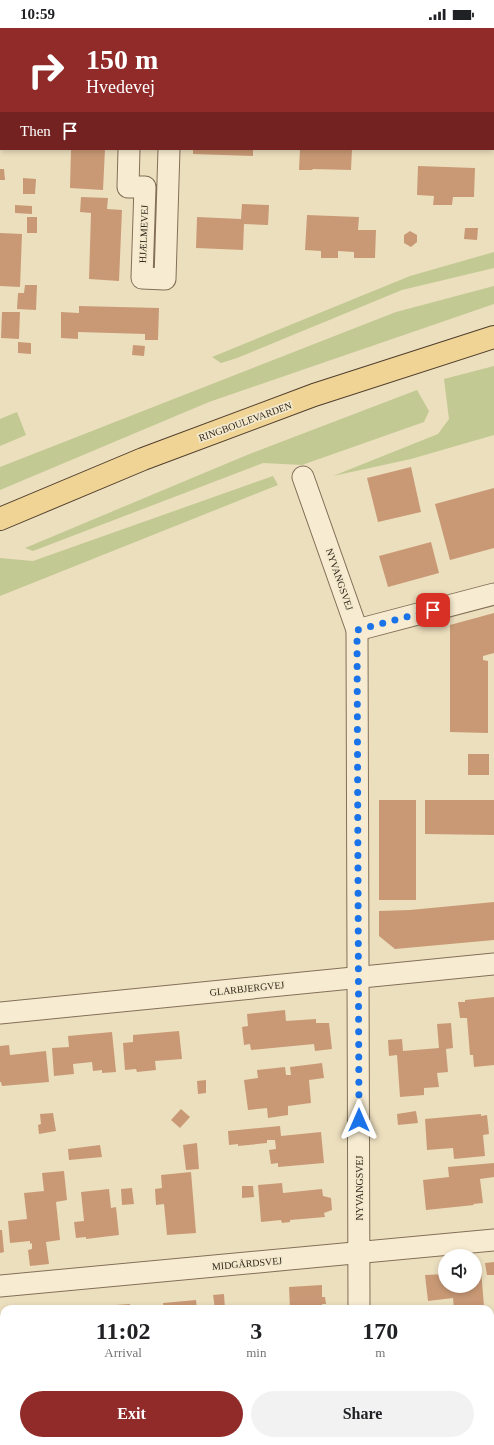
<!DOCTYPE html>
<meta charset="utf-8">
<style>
body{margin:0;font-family:"Times New Roman",serif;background:#f2f2f2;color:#202124;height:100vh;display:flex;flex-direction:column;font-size:15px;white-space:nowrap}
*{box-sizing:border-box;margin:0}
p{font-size:13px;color:#757577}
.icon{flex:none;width:22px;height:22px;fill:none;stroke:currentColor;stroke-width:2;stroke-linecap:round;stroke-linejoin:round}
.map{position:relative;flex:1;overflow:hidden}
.details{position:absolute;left:0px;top:1277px;width:494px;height:140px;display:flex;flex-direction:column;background:#fff;border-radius:12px 12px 0 0;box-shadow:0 2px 6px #0003}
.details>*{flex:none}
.banner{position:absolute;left:0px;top:0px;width:494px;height:122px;box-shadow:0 2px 6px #0003;background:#902b2a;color:#fff;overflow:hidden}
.tools{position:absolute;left:438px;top:1221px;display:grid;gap:8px}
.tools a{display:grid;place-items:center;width:44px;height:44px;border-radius:50%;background:#fff;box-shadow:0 2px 6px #0003;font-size:20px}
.pin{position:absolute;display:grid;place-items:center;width:34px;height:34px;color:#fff;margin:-17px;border-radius:8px;box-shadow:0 2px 6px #0006}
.me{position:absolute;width:44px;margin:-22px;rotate:0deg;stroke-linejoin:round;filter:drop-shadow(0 0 3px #0008)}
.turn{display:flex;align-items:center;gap:14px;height:84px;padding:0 20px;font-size:18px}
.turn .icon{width:52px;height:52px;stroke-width:2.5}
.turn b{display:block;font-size:28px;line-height:34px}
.then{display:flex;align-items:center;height:38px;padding:0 20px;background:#0003;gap:8px;font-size:15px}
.eta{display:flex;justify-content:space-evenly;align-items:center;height:68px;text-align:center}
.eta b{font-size:24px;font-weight:800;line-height:28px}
.action{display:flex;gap:8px;margin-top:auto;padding:8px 20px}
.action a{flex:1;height:46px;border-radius:24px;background:#902b2a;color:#fff;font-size:16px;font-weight:800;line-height:46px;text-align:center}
.action a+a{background:#f2f2f2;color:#202124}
.status{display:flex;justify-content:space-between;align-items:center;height:28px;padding:0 20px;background:#fff;direction:ltr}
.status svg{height:11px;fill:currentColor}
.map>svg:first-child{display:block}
.green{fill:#c2c993}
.building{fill:#c99975}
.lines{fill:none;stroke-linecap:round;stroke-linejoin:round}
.minor-casing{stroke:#836f58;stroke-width:23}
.major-casing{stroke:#503e2c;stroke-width:24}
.minor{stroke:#f7ecd1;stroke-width:21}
.major{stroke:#efd496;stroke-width:22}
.route{stroke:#1a73e8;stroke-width:7;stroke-dasharray:0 12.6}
.labels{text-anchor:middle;stroke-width:3.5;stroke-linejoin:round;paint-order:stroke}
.street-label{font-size:10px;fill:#33271c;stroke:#f3e9cd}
</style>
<div class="status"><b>10:59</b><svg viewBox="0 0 49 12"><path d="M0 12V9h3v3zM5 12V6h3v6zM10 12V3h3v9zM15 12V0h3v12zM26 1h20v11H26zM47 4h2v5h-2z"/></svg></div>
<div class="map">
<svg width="494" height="1417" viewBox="0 0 494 1417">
<rect width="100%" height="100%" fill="#ecdfbe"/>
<g class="green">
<path d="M 494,224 L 494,240 L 402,262 L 237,330 L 221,335 L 212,329 L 410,248 Z"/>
<path d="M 494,258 L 494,276 L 209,374 L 0,462 L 0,439 L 396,284 Z"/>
<path d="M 494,338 L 494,407 L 411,431 L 333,448 L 438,406 L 449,391 L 444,351 Z"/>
<path d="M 417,362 L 429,383 L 424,394 L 302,437 L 263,435 L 33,523 L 25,520 L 247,427 Z"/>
<path d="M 17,384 L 26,407 L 0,418 L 0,391 Z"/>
<path d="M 273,448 L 278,457 L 0,568 L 0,530 L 33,533 Z"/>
</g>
<g class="building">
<path d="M 71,121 L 105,121 L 103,162 L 70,160 Z"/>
<path d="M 193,121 L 253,121 L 253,128 L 193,126 Z"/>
<path d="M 300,121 L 352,121 L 351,142 L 312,141 L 313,142 L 299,142 Z"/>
<path d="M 418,138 L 475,140 L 474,169 L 453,169 L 452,177 L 433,177 L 434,168 L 417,167 Z"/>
<path d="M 0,141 L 4,141 L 5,152 L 0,152 Z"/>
<path d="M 23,150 L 36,151 L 35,166 L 23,166 Z"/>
<path d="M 81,169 L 108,170 L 107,181 L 122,182 L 119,253 L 89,251 L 91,185 L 80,184 Z"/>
<path d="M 242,176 L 269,177 L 268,197 L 244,196 L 243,222 L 196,220 L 197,189 L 241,191 Z"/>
<path d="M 15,177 L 32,178 L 32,186 L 15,185 Z"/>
<path d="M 307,187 L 359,189 L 358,202 L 376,202 L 375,230 L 354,230 L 354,224 L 338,223 L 338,230 L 321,230 L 321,223 L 305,222 Z"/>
<rect x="27" y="189" width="10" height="16"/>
<path d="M 465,200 L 478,200 L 477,212 L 464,211 Z"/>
<path d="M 410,203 L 417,207 L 417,214 L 411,219 L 404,215 L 404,207 Z"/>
<path d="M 0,205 L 22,206 L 20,259 L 0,258 Z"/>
<path d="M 25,257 L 37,257 L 36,282 L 17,281 L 18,265 L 24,265 Z"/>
<path d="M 79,278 L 159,280 L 158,312 L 145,312 L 145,306 L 78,304 L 78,311 L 61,310 L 61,284 L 79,285 Z"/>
<path d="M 2,284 L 20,284 L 19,311 L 1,310 Z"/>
<path d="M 18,314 L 31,315 L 31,326 L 18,325 Z"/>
<path d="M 133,317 L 145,318 L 144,328 L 132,327 Z"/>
<path d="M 411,439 L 421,484 L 378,494 L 367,450 Z"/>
<path d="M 494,460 L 494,520 L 450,532 L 435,476 Z"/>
<path d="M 431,514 L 439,545 L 388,559 L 379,528 Z"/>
<path d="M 494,585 L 494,625 L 483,628 L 483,632 L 488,633 L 488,705 L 450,704 L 450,597 Z"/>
<rect x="468" y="726" width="21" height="21"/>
<rect x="379" y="772" width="37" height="100"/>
<path d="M 425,772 L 494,772 L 494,807 L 425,806 Z"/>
<path d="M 494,874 L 494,912 L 395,921 L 379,908 L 379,883 L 410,882 Z"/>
<path d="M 494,969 L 494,1037 L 474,1039 L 473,1027 L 470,1027 L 467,990 L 460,990 L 458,974 L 465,974 L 465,972 Z"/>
<path d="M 285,982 L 286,993 L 316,991 L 316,995 L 329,995 L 332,1021 L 315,1023 L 314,1016 L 251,1022 L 250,1016 L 244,1017 L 242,999 L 248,998 L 247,986 Z"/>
<path d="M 451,995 L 453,1020 L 446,1021 L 448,1044 L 437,1045 L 439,1059 L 424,1060 L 424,1067 L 400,1069 L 397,1027 L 389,1028 L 388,1012 L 402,1011 L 403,1023 L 439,1020 L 437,996 Z"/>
<path d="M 179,1003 L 182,1031 L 155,1033 L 156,1042 L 137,1044 L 136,1041 L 125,1042 L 123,1015 L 133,1014 L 133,1007 Z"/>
<path d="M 112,1004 L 116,1044 L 102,1045 L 102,1042 L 93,1043 L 92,1034 L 73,1036 L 74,1046 L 54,1048 L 52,1020 L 69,1019 L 68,1008 Z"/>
<path d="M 9,1017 L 10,1027 L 46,1023 L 49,1054 L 2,1058 L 1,1054 L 0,1054 L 0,1018 Z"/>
<path d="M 322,1035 L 324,1050 L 309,1052 L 311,1075 L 288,1078 L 288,1087 L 268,1090 L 267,1080 L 248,1082 L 244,1052 L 258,1050 L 257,1042 L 285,1039 L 286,1047 L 291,1047 L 290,1039 Z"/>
<path d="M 206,1052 L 206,1065 L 198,1066 L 197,1053 Z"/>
<path d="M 181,1081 L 190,1089 L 180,1100 L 171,1092 Z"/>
<path d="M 416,1083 L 418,1095 L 398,1097 L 397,1086 Z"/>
<path d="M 53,1085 L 56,1103 L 39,1106 L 38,1097 L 41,1096 L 40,1086 Z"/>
<path d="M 481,1086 L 481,1088 L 487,1087 L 489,1106 L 483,1107 L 485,1128 L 454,1131 L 453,1120 L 427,1122 L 425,1091 Z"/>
<path d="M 280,1098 L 281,1108 L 321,1104 L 324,1135 L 278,1139 L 278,1135 L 271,1136 L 269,1122 L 276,1121 L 275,1112 L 267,1112 L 267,1115 L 238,1118 L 238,1116 L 229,1117 L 228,1103 Z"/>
<path d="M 197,1115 L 199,1141 L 186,1142 L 183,1117 Z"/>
<path d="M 100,1117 L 102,1129 L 69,1132 L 68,1121 Z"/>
<path d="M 494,1135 L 494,1149 L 480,1151 L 483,1175 L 473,1176 L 474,1177 L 426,1182 L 423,1152 L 449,1149 L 448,1139 Z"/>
<path d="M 64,1143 L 67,1172 L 56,1174 L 60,1212 L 46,1214 L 49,1236 L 30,1238 L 28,1222 L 32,1221 L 32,1215 L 30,1216 L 30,1213 L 10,1215 L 8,1193 L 27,1191 L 24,1165 L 44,1163 L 42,1145 Z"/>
<path d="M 191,1144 L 196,1205 L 167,1207 L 164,1176 L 156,1177 L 155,1161 L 162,1160 L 161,1147 Z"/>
<path d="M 282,1155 L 283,1165 L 322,1161 L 323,1168 L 331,1170 L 332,1182 L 324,1185 L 325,1189 L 290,1192 L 290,1194 L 282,1195 L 281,1192 L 261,1194 L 258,1157 Z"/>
<path d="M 242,1158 L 253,1158 L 254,1169 L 242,1170 Z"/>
<path d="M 132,1160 L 134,1176 L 122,1177 L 121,1161 Z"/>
<path d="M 109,1161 L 111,1180 L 116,1179 L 119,1207 L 86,1211 L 86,1209 L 76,1210 L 74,1194 L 84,1193 L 81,1164 Z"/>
<path d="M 0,1202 L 2,1202 L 4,1224 L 0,1225 Z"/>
<path d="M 494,1234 L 494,1247 L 487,1247 L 485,1235 Z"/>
<path d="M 481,1242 L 484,1278 L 454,1281 L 453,1270 L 428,1273 L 425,1247 L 445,1246 L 445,1258 L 475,1258 L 475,1243 Z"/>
<path d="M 322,1257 L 322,1269 L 325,1269 L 326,1276 L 322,1276 L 322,1281 L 290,1281 L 289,1259 Z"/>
<path d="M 224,1266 L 225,1281 L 215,1281 L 213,1267 Z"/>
<path d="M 196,1272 L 197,1281 L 164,1281 L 163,1275 Z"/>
<path d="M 130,1276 L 130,1281 L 101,1281 L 101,1278 Z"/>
<path d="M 0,1286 L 2,1286 L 4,1302 L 4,1318 L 0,1318 Z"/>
<path d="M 491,1388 L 494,1388 L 494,1402 L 493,1402 Z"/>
<path d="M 4,1393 L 4,1409 L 0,1410 L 0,1394 Z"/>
<rect x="94" y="1413" width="30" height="4"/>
<path d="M 183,1413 L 199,1413 L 200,1417 L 183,1417 Z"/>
<rect x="224" y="1413" width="10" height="3"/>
<path d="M 459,1413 L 477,1413 L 478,1417 L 426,1417 L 426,1416 Z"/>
</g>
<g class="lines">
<g class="minor-casing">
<g id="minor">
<path d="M 152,1 L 152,0"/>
<path d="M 172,1 L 173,0"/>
<path d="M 477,1 L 477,0"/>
<path d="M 129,121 L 128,159 L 145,159 L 142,250 L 165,251 L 169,121"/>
<path d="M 303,449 L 357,602 L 359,1281"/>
<path d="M 357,602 L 494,566"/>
<path d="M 0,985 L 494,936"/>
<path d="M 0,1258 L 494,1212"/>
<path d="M 358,1417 L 358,1413"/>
</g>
</g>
<g class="major-casing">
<path id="major" d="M 0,491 L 143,431 L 314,367 L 494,309"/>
</g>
<use href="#minor" class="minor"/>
<use href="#major" class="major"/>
</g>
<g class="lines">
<path class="route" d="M 359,1092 L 357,602 L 433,582"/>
</g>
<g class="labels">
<g class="street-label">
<text transform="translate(143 206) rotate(-88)" y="4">HJÆLMEVEJ</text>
<text transform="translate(245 393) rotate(-20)" y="4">RINGBOULEVARDEN</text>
<text transform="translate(340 551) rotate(71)" y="4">NYVANGSVEJ</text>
<text transform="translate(247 960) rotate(-6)" y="4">GLARBJERGVEJ</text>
<text transform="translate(359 1160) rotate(-90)" y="4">NYVANGSVEJ</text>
<text transform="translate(247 1235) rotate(-5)" y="4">MIDGÅRDSVEJ</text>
</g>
</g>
</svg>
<div class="tools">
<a><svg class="icon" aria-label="sound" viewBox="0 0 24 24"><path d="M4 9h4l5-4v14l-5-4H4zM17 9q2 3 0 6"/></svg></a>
</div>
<div class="pin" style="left:433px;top:582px;background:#d93025"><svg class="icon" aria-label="arrive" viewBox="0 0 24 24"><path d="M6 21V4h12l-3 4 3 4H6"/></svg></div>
<svg class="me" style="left:359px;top:1092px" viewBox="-20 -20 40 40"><path d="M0-17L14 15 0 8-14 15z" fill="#1a73e8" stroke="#fff" stroke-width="4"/></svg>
<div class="banner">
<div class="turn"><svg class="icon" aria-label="right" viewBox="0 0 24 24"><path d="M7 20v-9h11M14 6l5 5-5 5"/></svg><div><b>150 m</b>Hvedevej</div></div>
<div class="then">Then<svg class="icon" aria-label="arrive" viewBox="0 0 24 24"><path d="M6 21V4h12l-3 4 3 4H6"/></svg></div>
</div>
<section class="details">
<div class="eta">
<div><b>11:02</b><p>Arrival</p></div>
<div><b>3</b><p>min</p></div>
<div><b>170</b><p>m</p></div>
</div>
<div class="action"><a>Exit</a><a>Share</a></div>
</section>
</div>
